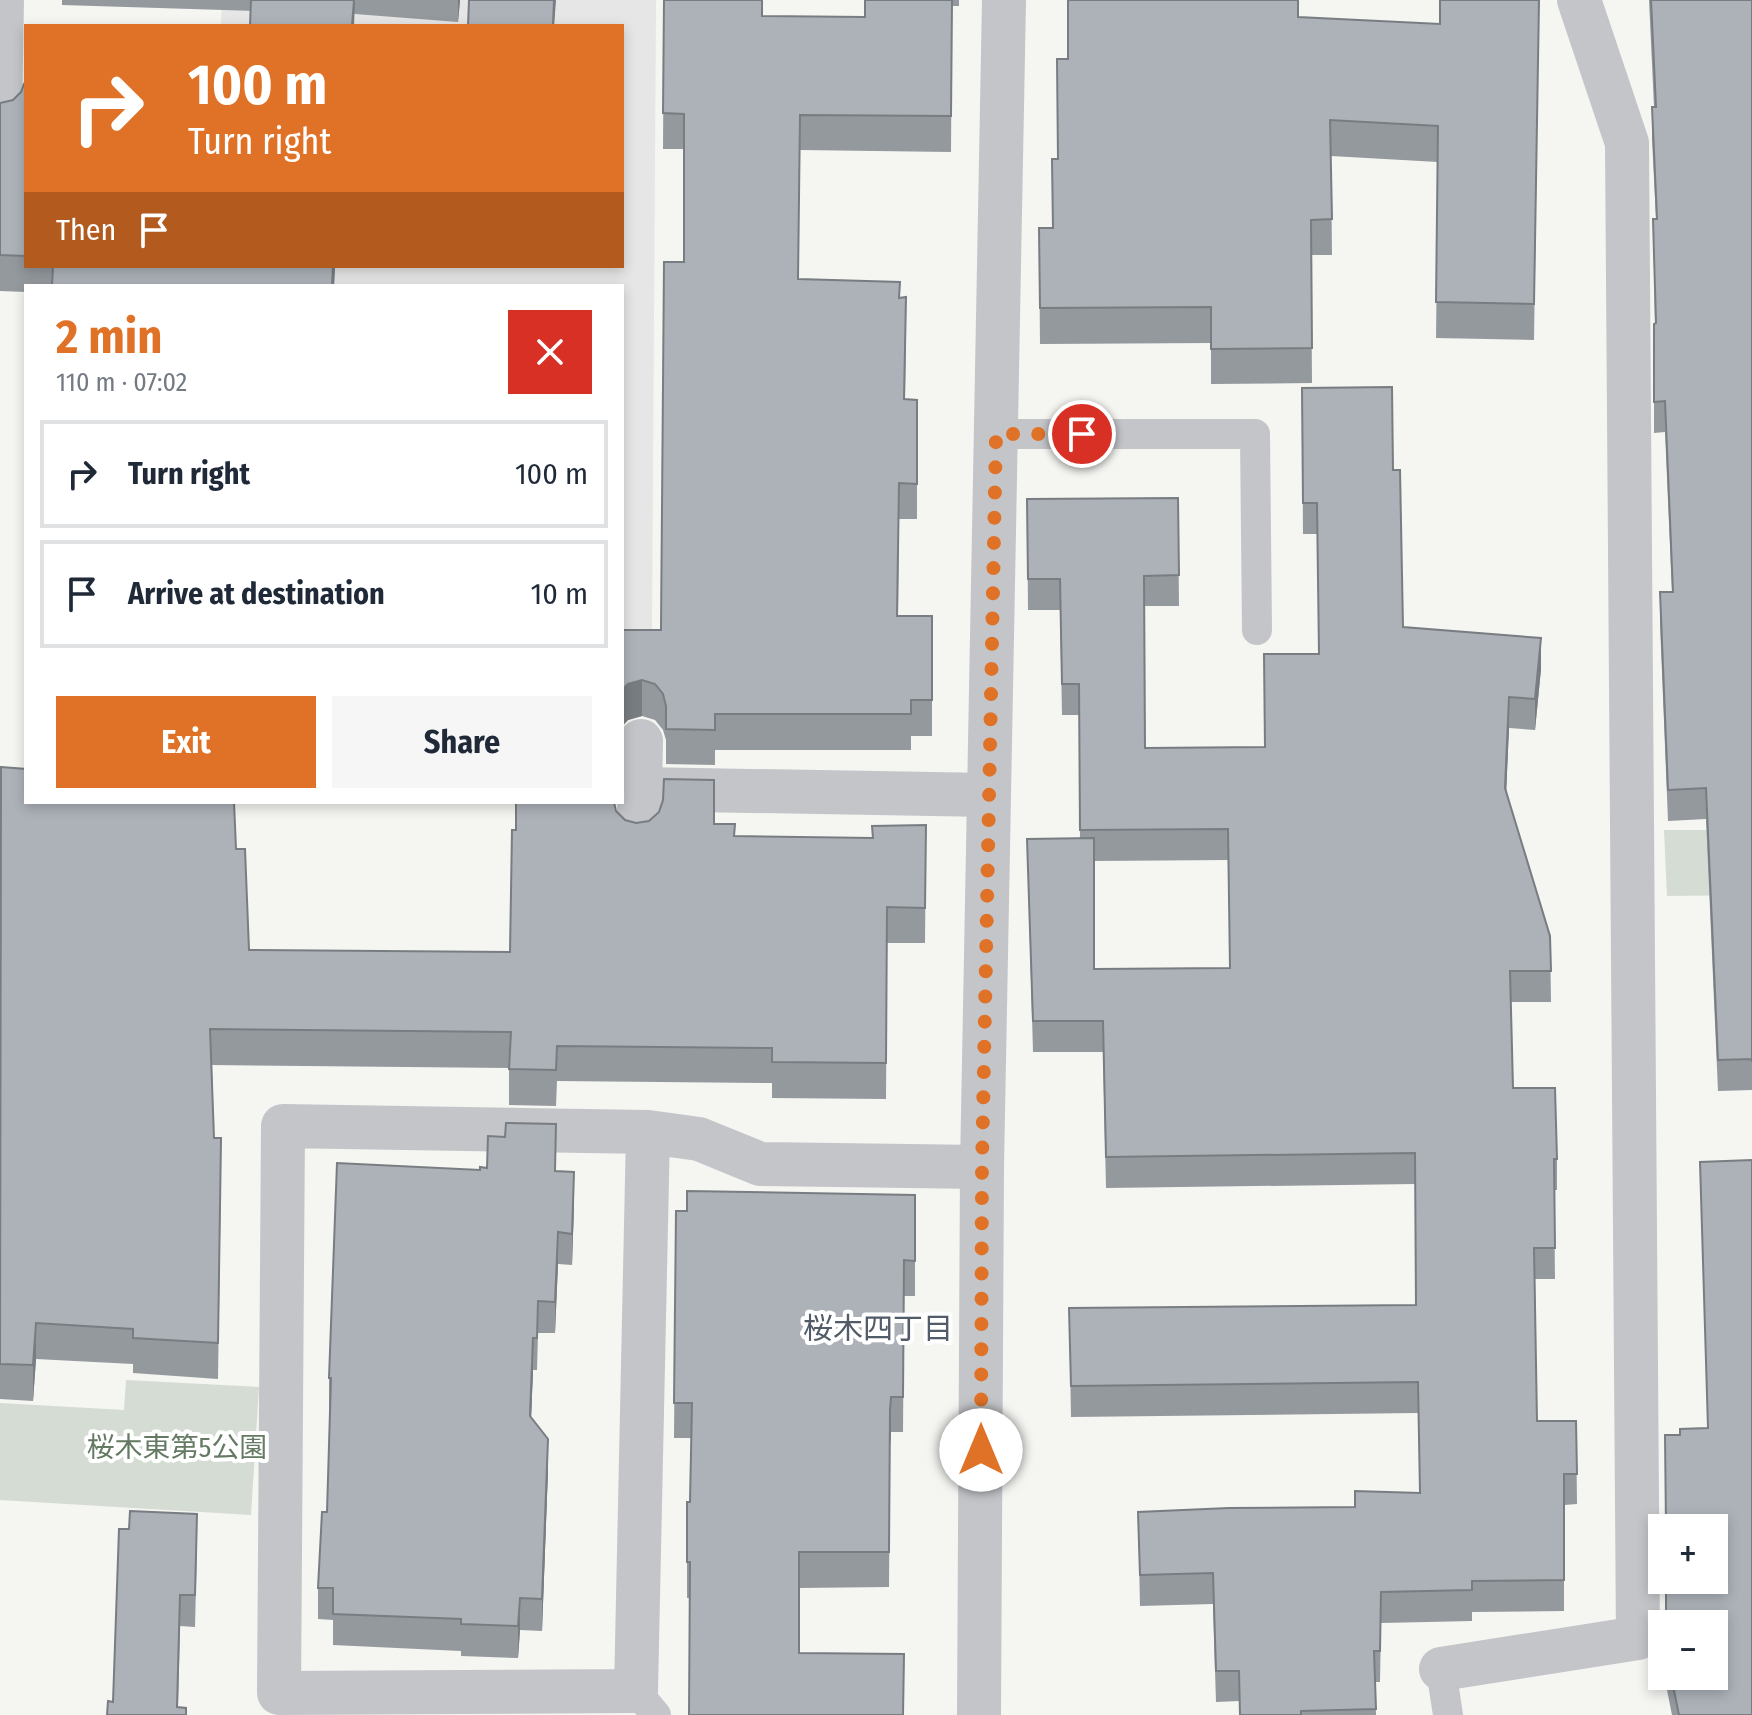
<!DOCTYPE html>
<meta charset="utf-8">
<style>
body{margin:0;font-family:"Fira Sans Condensed","Noto Sans JP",sans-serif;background:#f6f6f7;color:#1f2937;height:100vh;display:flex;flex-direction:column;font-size:30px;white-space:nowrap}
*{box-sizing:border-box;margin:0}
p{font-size:26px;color:#747a83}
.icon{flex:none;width:44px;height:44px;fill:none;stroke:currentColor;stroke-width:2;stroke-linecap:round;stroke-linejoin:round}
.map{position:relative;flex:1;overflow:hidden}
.drawer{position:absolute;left:24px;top:284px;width:600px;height:520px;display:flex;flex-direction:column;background:#fff;border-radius:0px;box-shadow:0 4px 12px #0003}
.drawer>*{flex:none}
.hud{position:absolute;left:24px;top:24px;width:600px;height:244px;border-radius:0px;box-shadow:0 4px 12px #0003;background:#e07227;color:#fff;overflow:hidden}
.controls{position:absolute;left:1648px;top:1514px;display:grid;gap:16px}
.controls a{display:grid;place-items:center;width:80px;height:80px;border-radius:0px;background:#fff;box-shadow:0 4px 12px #0003;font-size:40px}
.pin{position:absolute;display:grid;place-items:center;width:68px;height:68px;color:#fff;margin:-34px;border:4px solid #fff;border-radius:50%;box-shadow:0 2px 8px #0007}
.me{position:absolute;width:88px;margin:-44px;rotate:0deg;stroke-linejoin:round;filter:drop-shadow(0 0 6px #0008)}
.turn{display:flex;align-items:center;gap:28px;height:168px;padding:0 32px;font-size:36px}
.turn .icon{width:104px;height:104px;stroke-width:2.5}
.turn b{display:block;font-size:56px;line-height:68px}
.then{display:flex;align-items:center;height:76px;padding:0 32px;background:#0003;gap:16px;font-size:30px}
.round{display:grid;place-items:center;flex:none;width:84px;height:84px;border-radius:0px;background:#f6f6f7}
.head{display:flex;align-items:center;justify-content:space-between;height:136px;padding:0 32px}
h1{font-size:48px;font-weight:700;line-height:60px;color:#e07227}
.primary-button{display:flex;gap:16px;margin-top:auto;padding:16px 32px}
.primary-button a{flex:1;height:92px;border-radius:0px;background:#e07227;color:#fff;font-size:32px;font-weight:700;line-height:92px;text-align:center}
.primary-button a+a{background:#f6f6f7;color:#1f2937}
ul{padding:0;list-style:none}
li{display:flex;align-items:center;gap:24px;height:108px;margin:0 16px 12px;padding:0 16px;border:4px solid #e0e1e3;border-radius:0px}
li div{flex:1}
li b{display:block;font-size:30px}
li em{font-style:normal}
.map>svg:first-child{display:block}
.built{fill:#e5e6e5}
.green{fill:#d5dcd3}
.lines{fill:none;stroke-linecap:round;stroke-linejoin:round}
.lane{stroke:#c3c5c9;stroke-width:30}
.street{stroke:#c3c5c9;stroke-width:44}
.wall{fill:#94999e;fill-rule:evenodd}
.shaded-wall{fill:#787d81}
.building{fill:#acb2b8;stroke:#787d81;stroke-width:2}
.route{stroke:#e07227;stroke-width:14;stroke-dasharray:0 25.2}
.labels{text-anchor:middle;stroke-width:8;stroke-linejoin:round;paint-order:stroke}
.park-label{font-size:28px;fill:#647a63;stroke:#fff}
.neighbourhood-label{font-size:30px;fill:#525b68;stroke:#fff}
</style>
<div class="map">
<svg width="1752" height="1715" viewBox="0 0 1752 1715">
<rect width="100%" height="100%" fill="#f5f5f2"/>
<path class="built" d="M 222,0 L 656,0 L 652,629 L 622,629 L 622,286 L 207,286 L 208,266 L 622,266 L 622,26 L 221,26 Z"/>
<g class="green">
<path d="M 1664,830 L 1752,830 L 1752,895 L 1667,896 Z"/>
<path d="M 126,1380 L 259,1387 L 251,1515 L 0,1500 L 0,1403 L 124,1410 Z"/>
</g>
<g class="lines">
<g class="lane">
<path d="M 996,434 L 1255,434 L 1257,630"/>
<path d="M 1441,1669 L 1448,1715"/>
<path d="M 636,1691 L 656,1715"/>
</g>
<g class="street">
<path d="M 0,114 L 2,0"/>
<path d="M 640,789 L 641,741"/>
<path d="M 638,834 L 640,789 L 989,795"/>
<path d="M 648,1132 L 636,1691 L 279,1693 L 283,1126 L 648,1132 L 699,1139 L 760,1164 L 982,1167"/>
<path d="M 1441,1669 L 1638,1638 L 1627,143 L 1579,0"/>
<path d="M 979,1715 L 982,1167 L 1004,0"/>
</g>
</g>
<g class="wall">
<path d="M 62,0 L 460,0 L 458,22 L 355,14 L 62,5 Z"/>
<path d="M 664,0 L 762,16 L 865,17 L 865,0 L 959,0 L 959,6 L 952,6 L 951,152 L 800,150 L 798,279 L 900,298 L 906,333 L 905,399 L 917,400 L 917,519 L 899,519 L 898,616 L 932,616 L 932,736 L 911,736 L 911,750 L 715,750 L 715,765 L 666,764 L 666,740 L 663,730 L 655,720 L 642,716 L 628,720 L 622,726 L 661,630 L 684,262 L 684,149 L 663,149 Z"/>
<path d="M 1539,0 L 1534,340 L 1436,338 L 1438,162 L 1331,156 L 1332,255 L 1311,255 L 1312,383 L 1211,384 L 1211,343 L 1040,344 L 1039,228 L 1053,228 L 1058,159 L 1068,59 L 1298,17 L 1440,24 Z"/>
<path d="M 1649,0 L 1752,0 L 1752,1093 L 1752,1090 L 1718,1091 L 1706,819 L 1668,821 L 1660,623 L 1660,592 L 1672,592 L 1665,432 L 1654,433 L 1654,324 L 1655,324 L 1653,219 L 1656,219 L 1652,138 L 1652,107 L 1654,107 Z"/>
<path d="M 26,85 L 26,266 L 335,266 L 334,286 L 26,286 L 26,292 L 0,291 L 0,103 L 13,100 L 21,92 Z"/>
<path d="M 1302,388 L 1393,470 L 1403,627 L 1541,669 L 1535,730 L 1509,728 L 1506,792 L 1550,936 L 1551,1002 L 1511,1002 L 1513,1088 L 1557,1159 L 1557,1190 L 1554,1190 L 1555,1279 L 1535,1279 L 1537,1421 L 1576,1421 L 1577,1504 L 1564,1505 L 1564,1611 L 1472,1612 L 1472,1621 L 1381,1623 L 1380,1682 L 1375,1682 L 1376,1715 L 1239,1715 L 1239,1701 L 1216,1702 L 1213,1604 L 1140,1606 L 1138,1512 L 1355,1507 L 1420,1493 L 1418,1413 L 1071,1417 L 1069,1308 L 1416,1305 L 1415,1184 L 1106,1188 L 1103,1052 L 1033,1052 L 1027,839 L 1080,838 L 1079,715 L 1062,715 L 1060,610 L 1028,610 L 1027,499 L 1178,498 L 1179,606 L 1144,606 L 1145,748 L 1265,747 L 1319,654 L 1317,534 L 1303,534 ZM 1228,860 L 1230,968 L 1094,969 L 1094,861 Z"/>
<path d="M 0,778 L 236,849 L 249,950 L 510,952 L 516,830 L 616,811 L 625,820 L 636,823 L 714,824 L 735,836 L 872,838 L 926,825 L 925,943 L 887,943 L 886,1099 L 772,1098 L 772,1083 L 557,1081 L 556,1106 L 509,1105 L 509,1068 L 212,1065 L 214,1138 L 221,1173 L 218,1379 L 133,1373 L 133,1364 L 36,1359 L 33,1401 L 0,1399 Z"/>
<path d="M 1700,1162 L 1752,1715 L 1672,1715 L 1666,1685 L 1666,1676 L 1714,1676 L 1680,1435 L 1708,1428 Z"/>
<path d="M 487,1168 L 555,1171 L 574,1203 L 572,1265 L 558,1264 L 555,1333 L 538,1333 L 537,1370 L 533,1370 L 531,1417 L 548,1470 L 542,1631 L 520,1630 L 518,1658 L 461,1656 L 461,1651 L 333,1645 L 333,1620 L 318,1619 L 318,1588 L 327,1512 L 330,1409 L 329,1409 L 329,1378 L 480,1170 Z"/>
<path d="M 915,1195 L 915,1296 L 904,1296 L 903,1432 L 891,1432 L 890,1445 L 889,1587 L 799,1588 L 799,1653 L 904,1715 L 690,1598 L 687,1598 L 687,1502 L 690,1502 L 692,1438 L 674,1438 L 676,1211 Z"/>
<path d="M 197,1545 L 195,1627 L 180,1626 L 178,1707 L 186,1715 L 113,1702 Z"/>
</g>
<g class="shaded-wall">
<path d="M 354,0 L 355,0 L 354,26 L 352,26 Z"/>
<path d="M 458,0 L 460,0 L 458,22 Z"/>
<path d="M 554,0 L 556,0 L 554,26 L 553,26 Z"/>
<path d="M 333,266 L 335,266 L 334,286 L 332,286 Z"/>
<path d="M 1541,638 L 1541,669 L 1535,730 L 1535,699 Z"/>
<path d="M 642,680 L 642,716 L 628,720 L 622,726 L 622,690 L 628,684 Z"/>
<path d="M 1509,697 L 1509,728 L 1505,819 L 1505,788 Z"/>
<path d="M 574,1172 L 574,1203 L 572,1265 L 572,1234 Z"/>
<path d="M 558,1232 L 558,1264 L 555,1333 L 555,1302 Z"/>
<path d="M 36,1323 L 36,1359 L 33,1401 L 33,1365 Z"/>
<path d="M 533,1338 L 533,1370 L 530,1447 L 530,1416 Z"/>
<path d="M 891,1397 L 891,1432 L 890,1445 L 889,1587 L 890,1410 Z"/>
<path d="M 548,1439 L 548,1470 L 542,1631 L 542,1599 Z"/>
<path d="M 520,1598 L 520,1630 L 518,1658 L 518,1626 Z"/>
</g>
<g class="building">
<path d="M 251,0 L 354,0 L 352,26 L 250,26 Z"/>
<path d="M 469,0 L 554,0 L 553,26 L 468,26 Z"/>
<path d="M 664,0 L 762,0 L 762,16 L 865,17 L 865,0 L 952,0 L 951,116 L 800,115 L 798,279 L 900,282 L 899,298 L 906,297 L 904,399 L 917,400 L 917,484 L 899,483 L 897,616 L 932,616 L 932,700 L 911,700 L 911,714 L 715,714 L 715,730 L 666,729 L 666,706 L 663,694 L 655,684 L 642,680 L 628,684 L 622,690 L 622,630 L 661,630 L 664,262 L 684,262 L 684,114 L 663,113 Z"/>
<path d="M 1068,0 L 1298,0 L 1298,17 L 1440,24 L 1440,0 L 1539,0 L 1534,304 L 1436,302 L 1438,126 L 1330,120 L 1332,219 L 1311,220 L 1312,348 L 1211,349 L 1211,307 L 1040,308 L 1039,228 L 1053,228 L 1052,159 L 1058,159 L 1057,59 L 1068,59 Z"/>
<path d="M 1651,0 L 1752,0 L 1752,1062 L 1752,1059 L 1718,1060 L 1706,788 L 1668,790 L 1660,592 L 1673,592 L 1665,401 L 1654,402 L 1654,324 L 1656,323 L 1653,219 L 1657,219 L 1652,107 L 1656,107 Z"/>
<path d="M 24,84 L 26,85 L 26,256 L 0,255 L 0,103 L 13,100 L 21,92 Z"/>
<path d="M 53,266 L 333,266 L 332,286 L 52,286 Z"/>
<path d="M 1392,387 L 1393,470 L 1400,470 L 1403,627 L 1541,638 L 1535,699 L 1509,697 L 1505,788 L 1550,936 L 1551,971 L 1510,971 L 1513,1088 L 1555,1088 L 1557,1159 L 1554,1159 L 1555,1248 L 1534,1248 L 1537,1421 L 1576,1421 L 1577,1474 L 1564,1474 L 1564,1580 L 1472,1581 L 1472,1590 L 1381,1592 L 1380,1651 L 1374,1651 L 1376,1709 L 1301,1711 L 1301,1715 L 1240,1715 L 1239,1671 L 1216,1671 L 1213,1573 L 1140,1575 L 1138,1512 L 1229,1508 L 1355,1507 L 1355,1491 L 1420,1493 L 1418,1382 L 1071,1386 L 1069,1308 L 1416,1305 L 1415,1153 L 1106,1157 L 1103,1021 L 1033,1021 L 1027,839 L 1094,838 L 1094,969 L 1230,968 L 1228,829 L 1080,830 L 1079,684 L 1062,684 L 1060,579 L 1028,579 L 1027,499 L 1178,498 L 1179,575 L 1144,576 L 1145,748 L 1265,747 L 1264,654 L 1319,654 L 1317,503 L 1303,503 L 1302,388 Z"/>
<path d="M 1,767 L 26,769 L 26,802 L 234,802 L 236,849 L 245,849 L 249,950 L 510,952 L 512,830 L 516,830 L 516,802 L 614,802 L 616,811 L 625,820 L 636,823 L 649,821 L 659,812 L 663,800 L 664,779 L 714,780 L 714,824 L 735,824 L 734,836 L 873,838 L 872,826 L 926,825 L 925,908 L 887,907 L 886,1063 L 772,1062 L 772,1048 L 557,1046 L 556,1070 L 509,1069 L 511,1032 L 210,1029 L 214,1138 L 221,1138 L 218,1343 L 133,1338 L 133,1329 L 36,1323 L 33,1365 L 0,1364 Z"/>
<path d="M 506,1123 L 556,1124 L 555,1171 L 574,1172 L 572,1234 L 558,1232 L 555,1302 L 538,1301 L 537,1338 L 533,1338 L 530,1416 L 548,1439 L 542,1599 L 520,1598 L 518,1626 L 461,1624 L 461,1619 L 333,1614 L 333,1588 L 318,1588 L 322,1512 L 327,1512 L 331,1378 L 329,1378 L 337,1163 L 480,1170 L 480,1167 L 487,1168 L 488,1136 L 505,1137 Z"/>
<path d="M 1752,1160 L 1752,1715 L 1679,1715 L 1671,1676 L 1714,1676 L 1714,1624 L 1666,1624 L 1666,1580 L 1714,1580 L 1714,1528 L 1666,1528 L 1665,1435 L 1680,1435 L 1680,1429 L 1708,1428 L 1700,1162 Z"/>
<path d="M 687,1191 L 915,1195 L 915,1261 L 904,1260 L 903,1397 L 891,1397 L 890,1410 L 889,1552 L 799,1552 L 799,1653 L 904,1654 L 903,1715 L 689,1715 L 690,1562 L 687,1562 L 687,1502 L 690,1502 L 692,1403 L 674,1403 L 676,1211 L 687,1211 Z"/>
<path d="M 130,1511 L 197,1514 L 195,1595 L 180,1595 L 177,1707 L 186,1708 L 186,1715 L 107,1715 L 108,1701 L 113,1702 L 119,1529 L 129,1529 Z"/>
</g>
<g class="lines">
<path class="route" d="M 981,1450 L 982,1167 L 996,434 L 1082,434"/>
</g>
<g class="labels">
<g class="park-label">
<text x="177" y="1457">桜木東第5公園</text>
</g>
<g class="neighbourhood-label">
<text x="878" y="1339">桜木四丁目</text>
</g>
</g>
</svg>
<div class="controls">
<a>+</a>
<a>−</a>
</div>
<div class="pin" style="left:1082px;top:434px;background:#d93025"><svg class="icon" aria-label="arrive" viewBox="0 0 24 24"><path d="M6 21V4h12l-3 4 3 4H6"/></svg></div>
<svg class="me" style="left:981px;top:1450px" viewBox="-20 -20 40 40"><circle r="19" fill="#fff"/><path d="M0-13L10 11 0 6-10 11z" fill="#e07227"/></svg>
<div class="hud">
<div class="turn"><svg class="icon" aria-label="right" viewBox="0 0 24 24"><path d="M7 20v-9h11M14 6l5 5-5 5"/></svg><div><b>100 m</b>Turn right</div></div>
<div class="then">Then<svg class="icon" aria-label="arrive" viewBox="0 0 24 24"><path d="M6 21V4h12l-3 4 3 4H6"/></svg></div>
</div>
<section class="drawer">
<div class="head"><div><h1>2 min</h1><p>110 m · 07:02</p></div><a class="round" style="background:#d93025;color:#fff"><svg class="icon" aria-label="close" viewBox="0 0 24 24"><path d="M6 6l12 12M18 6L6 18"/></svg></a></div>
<ul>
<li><svg class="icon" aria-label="right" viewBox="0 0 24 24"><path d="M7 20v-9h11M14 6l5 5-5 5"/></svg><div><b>Turn right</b></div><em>100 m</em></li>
<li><svg class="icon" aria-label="arrive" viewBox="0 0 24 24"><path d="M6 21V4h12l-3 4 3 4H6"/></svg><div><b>Arrive at destination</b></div><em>10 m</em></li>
</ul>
<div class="primary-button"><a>Exit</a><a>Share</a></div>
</section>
</div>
